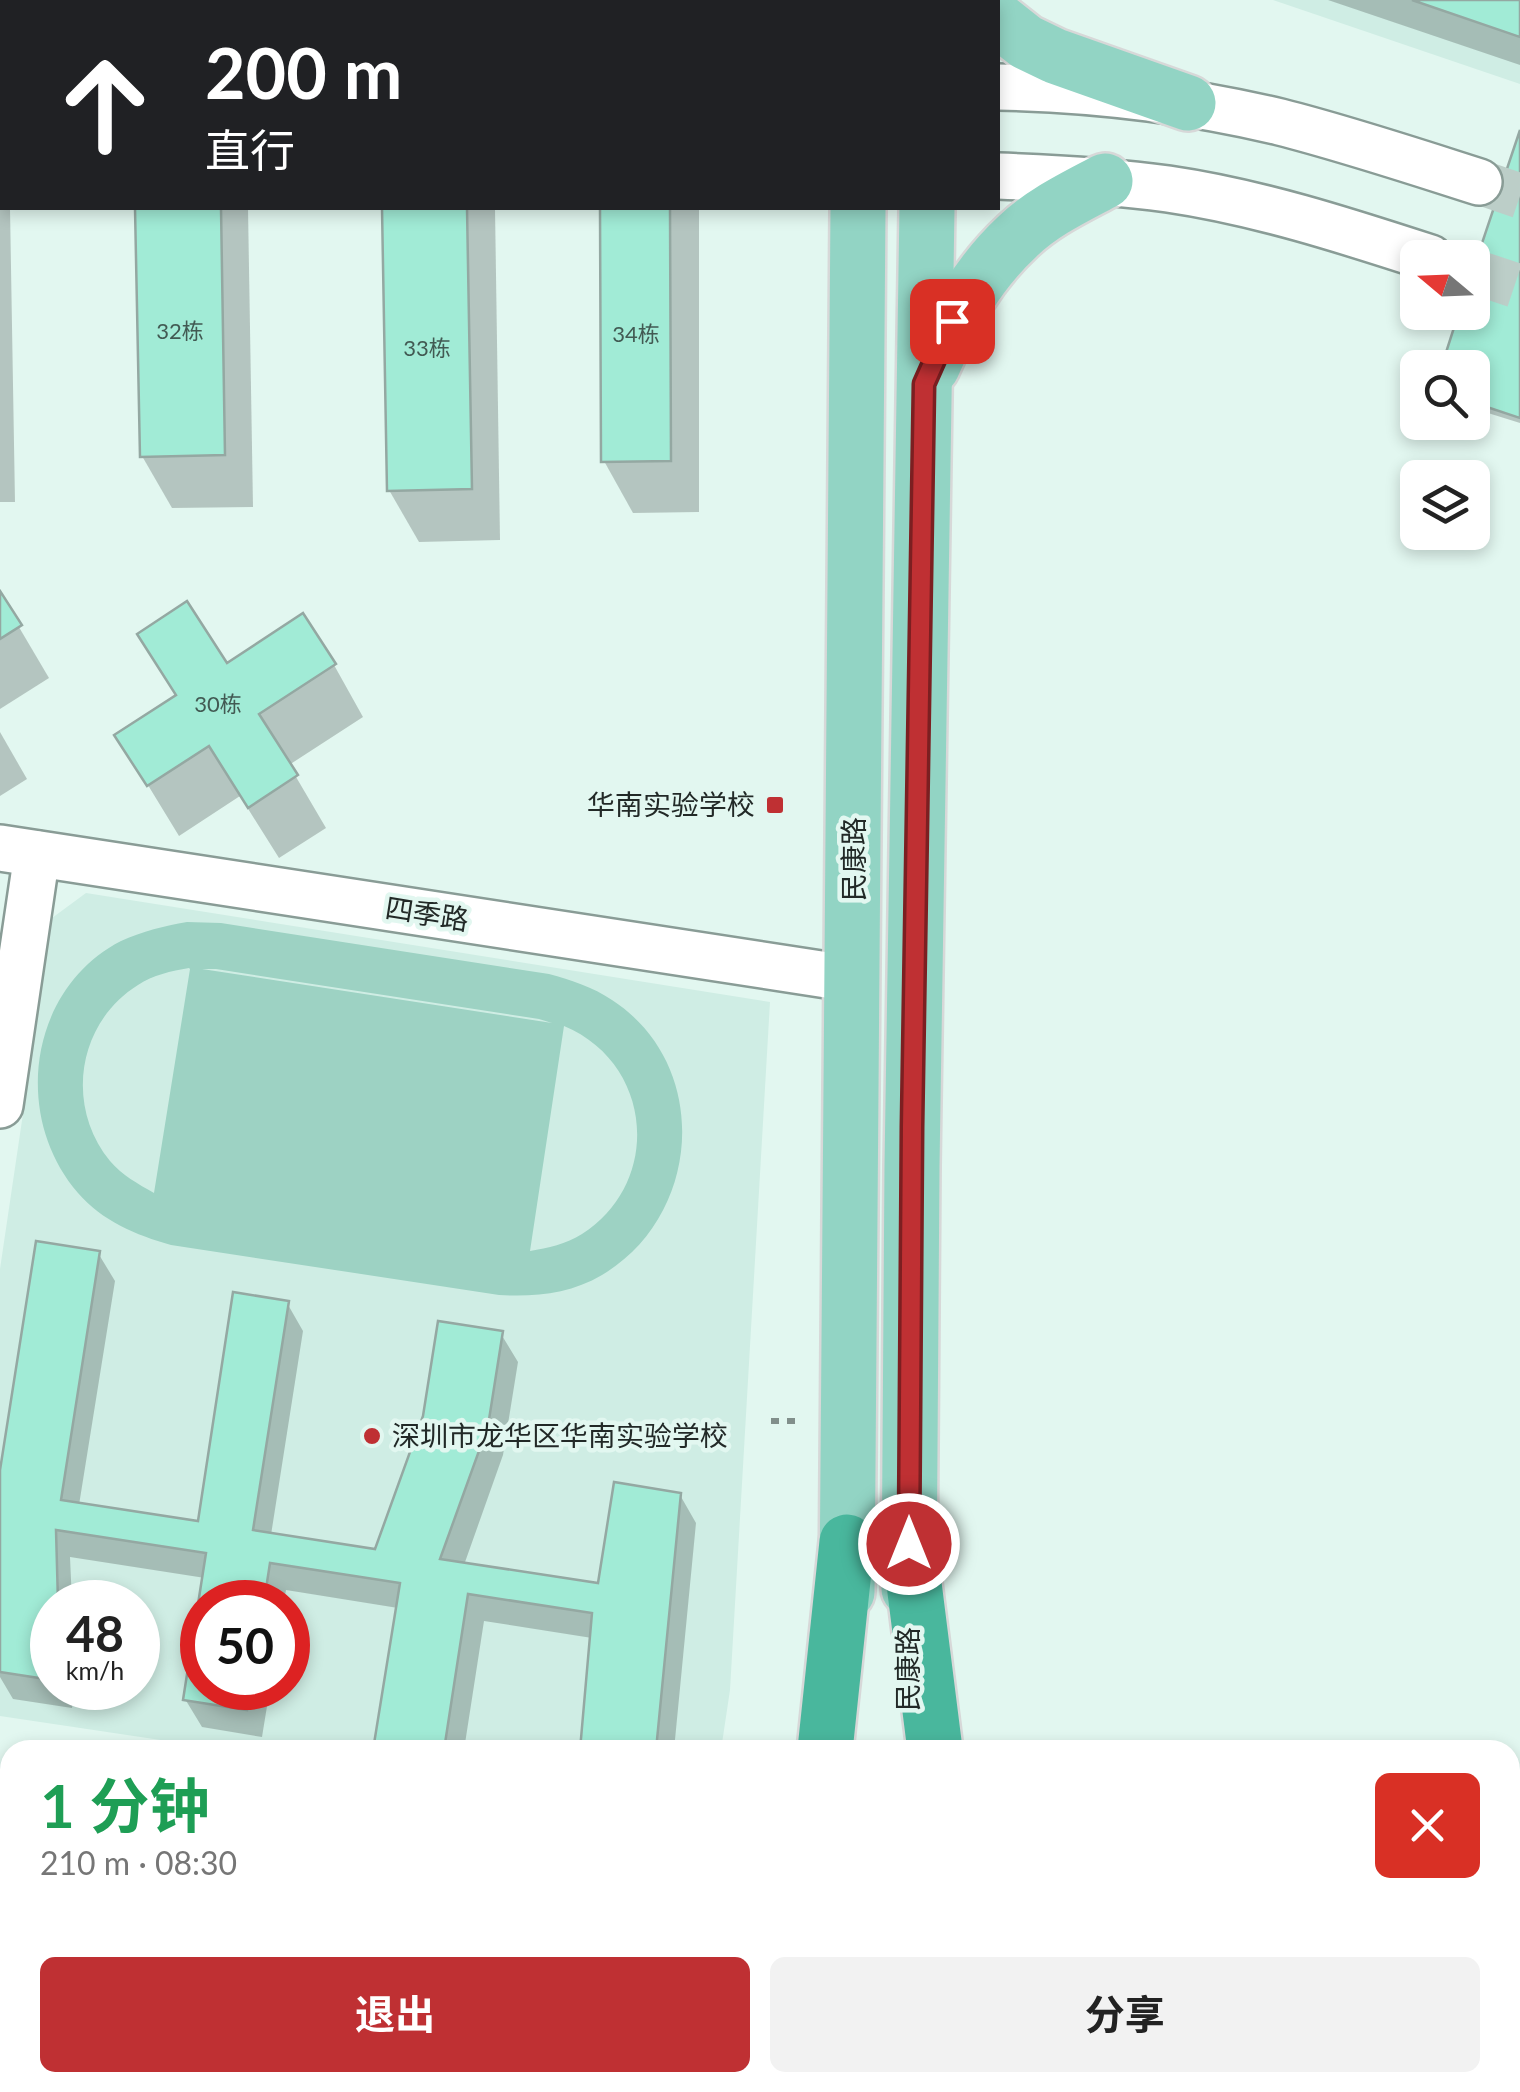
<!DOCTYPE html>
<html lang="zh">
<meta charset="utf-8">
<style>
body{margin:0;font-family:Lato,"Noto Sans SC",sans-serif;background:#f2f2f2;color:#222;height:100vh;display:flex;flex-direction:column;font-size:38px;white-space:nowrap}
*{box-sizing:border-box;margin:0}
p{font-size:32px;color:#767676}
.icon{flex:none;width:55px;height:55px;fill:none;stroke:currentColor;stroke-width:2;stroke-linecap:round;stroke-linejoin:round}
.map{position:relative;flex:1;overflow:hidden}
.panel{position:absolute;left:0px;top:1740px;width:1520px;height:352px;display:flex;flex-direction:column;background:#fff;border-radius:30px 30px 0 0;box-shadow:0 5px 15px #0003}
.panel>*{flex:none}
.hud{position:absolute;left:0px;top:0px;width:1000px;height:210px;box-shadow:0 5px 15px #0003;background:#202124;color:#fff;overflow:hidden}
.needle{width:65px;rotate:289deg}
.controls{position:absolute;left:1400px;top:240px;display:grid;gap:20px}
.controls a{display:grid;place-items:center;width:90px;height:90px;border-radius:15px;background:#fff;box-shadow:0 5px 15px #0003;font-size:50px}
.speed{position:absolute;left:30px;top:1580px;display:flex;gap:20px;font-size:50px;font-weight:700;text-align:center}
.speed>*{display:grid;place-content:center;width:130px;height:130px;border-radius:50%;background:#fff;box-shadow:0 5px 15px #0003;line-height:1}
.speed small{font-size:25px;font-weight:400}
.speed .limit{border:15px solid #d22;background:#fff;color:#111}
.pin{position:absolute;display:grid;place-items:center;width:85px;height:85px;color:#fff;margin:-42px;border-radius:20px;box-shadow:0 5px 15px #0006}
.me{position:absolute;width:110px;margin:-55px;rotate:0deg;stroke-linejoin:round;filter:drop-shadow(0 0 8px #0008)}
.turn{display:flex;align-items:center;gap:35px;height:210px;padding:0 40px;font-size:45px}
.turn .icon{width:130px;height:130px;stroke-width:2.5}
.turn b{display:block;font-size:70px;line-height:85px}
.round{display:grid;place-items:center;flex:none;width:105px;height:105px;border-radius:15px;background:#f2f2f2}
.overview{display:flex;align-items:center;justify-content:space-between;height:170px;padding:0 40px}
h1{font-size:60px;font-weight:700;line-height:75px;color:#1e9e55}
.cta{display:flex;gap:20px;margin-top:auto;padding:20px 40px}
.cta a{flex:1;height:115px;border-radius:15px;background:#bf3033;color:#fff;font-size:40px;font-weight:700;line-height:115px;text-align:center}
.cta a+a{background:#f2f2f2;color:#222}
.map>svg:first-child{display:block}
.built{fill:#cfede4;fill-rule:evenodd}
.green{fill:#9dd2c3;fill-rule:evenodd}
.shadow{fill:#0003}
.building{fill:#a1ebd6;stroke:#94a8a2;stroke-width:2.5}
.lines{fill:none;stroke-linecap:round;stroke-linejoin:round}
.minor-tunnel{stroke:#bccec8;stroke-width:45;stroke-dasharray:45 22;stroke-linecap:butt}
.minor-casing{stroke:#899c96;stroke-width:50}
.major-casing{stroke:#d7d8d8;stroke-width:60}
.highway-casing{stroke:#d7d8d8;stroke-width:60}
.path{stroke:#818f8b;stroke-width:6;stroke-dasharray:8 8;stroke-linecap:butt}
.minor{stroke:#fff;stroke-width:45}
.major{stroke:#92d4c4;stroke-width:55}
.highway{stroke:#49b79d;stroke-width:55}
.route-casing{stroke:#7c1f21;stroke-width:25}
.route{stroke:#bf3033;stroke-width:18}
.poi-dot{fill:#bf3033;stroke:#e2f7f0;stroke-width:4}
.labels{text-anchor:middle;stroke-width:9;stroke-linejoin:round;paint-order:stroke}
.number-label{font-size:22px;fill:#425a53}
.poi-label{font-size:28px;fill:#222927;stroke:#e2f7f0;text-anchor:end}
.street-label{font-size:28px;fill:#222927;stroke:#e2f7f0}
</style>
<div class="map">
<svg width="1520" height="2092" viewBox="0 0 1520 2092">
<rect width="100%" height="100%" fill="#e2f7f0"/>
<g class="built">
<path d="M 1273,0 L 1520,0 L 1520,84 Z"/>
<path d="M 86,893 L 770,1002 L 730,1690 L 721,1750 L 194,1750 L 194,1745 L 0,1716 L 0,1269 L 52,918 ZM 52,1602 L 138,1602 L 138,1688 L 52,1688 ZM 202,1602 L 288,1602 L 288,1688 L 202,1688 Z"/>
<path d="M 148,2082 L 609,2083 L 603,2092 L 147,2092 Z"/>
</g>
<g class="green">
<path d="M 187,922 L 221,923 L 549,974 C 571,980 593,987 612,1000 C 712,1065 702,1216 602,1275 C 570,1294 535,1297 499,1295 L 171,1245 C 136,1235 102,1221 78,1193 C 12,1117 28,989 121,941 C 143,931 164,926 187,922 ZM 189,968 L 190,969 L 154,1193 C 138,1184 122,1175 110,1161 C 65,1106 77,1023 138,985 C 153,975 171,971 189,968 ZM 202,969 L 216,969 L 539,1019 L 552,1023 ZM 564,1026 C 653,1063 663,1182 582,1234 C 566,1244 548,1248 530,1251 Z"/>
<path d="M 198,2083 L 198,2082 L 355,2083 L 354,2092 L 197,2092 Z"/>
</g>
<g class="shadow">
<path d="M 0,0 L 120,0 L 120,2 L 2,2 L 2,10 L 0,9 Z"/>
<path d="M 191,0 L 429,0 L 429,2 L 192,2 Z"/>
<path d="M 538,0 L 687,0 L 687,2 L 539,2 Z"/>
<path d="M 1328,0 L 1520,0 L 1520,65 Z"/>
<path d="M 0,124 L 2,129 L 2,208 L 10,208 L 15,502 L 0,502 Z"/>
<path d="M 1520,138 L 1520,423 L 1472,408 L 1472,312 Z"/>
<path d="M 138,208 L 248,208 L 253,507 L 172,508 L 142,456 Z"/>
<path d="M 385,208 L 495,208 L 500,540 L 419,542 L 389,490 Z"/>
<path d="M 603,208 L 699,208 L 699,512 L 633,513 L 604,461 Z"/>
<path d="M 0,595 L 49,678 L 0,709 Z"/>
<path d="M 140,635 L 226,666 L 334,665 L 363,717 L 289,765 L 326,828 L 279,858 L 240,796 L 179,836 L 118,736 L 177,698 Z"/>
<path d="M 0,732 L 27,779 L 0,796 Z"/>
<path d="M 98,1253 L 115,1281 L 79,1505 L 200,1524 L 287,1303 L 303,1331 L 271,1535 L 377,1552 L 501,1334 L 518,1362 L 503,1455 L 464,1565 L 600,1586 L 680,1495 L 696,1523 L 674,1750 L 583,1750 L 592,1638 L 484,1621 L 464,1750 L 376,1750 L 398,1608 L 286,1590 L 284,1602 L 202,1602 L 202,1688 L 270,1688 L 262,1737 L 202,1727 L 185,1699 L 205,1578 L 70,1557 L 72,1602 L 52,1602 L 52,1688 L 75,1688 L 72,1708 L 13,1699 L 0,1677 L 0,1486 Z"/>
<path d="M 0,1862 L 10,1876 L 10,2082 L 98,2082 L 104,2092 L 0,2092 Z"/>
<path d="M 418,2082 L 528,2082 L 521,2092 L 411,2092 Z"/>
</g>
<g class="building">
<path d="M 1412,0 L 1520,0 L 1520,37 Z"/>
<path d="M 1520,130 L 1520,418 L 1472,402 L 1472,368 L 1441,368 L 1459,312 L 1472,312 L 1472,273 Z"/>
<path d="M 135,208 L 221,208 L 225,455 L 140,457 Z"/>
<path d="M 382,208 L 467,208 L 472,489 L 387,491 Z"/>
<path d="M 600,208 L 670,208 L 671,461 L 601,462 Z"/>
<path d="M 0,591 L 22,625 L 0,639 Z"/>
<path d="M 187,601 L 227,663 L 303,613 L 336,664 L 259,714 L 298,775 L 248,808 L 209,746 L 147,786 L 114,735 L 176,695 L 137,634 Z"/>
<path d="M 36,1241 L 100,1251 L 61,1500 L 198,1521 L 233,1292 L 289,1301 L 253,1530 L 375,1549 L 423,1416 L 438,1321 L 503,1331 L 488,1426 L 440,1559 L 598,1583 L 614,1482 L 681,1493 L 656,1750 L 580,1750 L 592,1613 L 468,1594 L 444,1750 L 373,1750 L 400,1583 L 270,1563 L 264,1602 L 202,1602 L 202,1688 L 251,1688 L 247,1710 L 183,1700 L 206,1553 L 56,1530 L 58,1602 L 52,1602 L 52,1680 L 0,1672 L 0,1470 Z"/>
<path d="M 0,1858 L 10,1871 L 10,1958 L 7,1960 L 3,1982 L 10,1989 L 10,2046 L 0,2053 Z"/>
<path d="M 415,2082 L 490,2082 L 483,2092 L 408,2092 Z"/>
</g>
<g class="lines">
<g class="minor-tunnel">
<path d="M 1479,182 L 1520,196"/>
<path d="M 1472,271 L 1520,287"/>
</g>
<g class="minor-casing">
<g id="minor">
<path d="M 998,87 C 1092,89 1188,100 1280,122 C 1347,139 1413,161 1479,182"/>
<path d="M 998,176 C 1055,178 1111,181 1168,189 C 1257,202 1344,230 1430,258"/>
<path d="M 0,848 L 853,979"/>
<path d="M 0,1105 L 37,854"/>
</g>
</g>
<g class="major-casing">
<g id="major">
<path d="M 859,0 L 859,2"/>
<path d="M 925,0 L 925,2"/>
<path d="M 998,20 L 1026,42 L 1055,56 L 1188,103"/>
<path d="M 932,367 C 953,318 978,273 1018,236 C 1043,212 1075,197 1105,181"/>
<path d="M 909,1589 L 912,1166 L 927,208"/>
<path d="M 847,1592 L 858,208"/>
<path d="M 854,2082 L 854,2092"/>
<path d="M 906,2092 L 906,2082"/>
</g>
</g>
<g class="highway-casing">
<g id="highway">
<path d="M 909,1544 L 935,1750"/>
<path d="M 825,1750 L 847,1542"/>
<path d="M 804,2092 L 804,2082"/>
<path d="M 947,2092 L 947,2082"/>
</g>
</g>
<path class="path" d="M 771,1421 L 802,1421"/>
<use href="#minor" class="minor"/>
<use href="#major" class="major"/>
<use href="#highway" class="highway"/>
</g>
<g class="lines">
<g class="route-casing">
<path id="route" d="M 909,1544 L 912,1127 L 924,384 L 952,321"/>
</g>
<use href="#route" class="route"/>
</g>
<g class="poi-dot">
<rect x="765" y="795" width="20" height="20" rx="5"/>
<circle cx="372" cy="1436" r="10"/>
</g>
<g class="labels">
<g class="number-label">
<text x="180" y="339">32栋</text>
<text x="636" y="342">34栋</text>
<text x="427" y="356">33栋</text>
<text x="218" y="712">30栋</text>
</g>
<g class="poi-label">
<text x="755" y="815">华南实验学校</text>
<text x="392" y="1446" text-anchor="start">深圳市龙华区华南实验学校</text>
</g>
<g class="street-label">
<text transform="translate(854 859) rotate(-90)" y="10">民康路</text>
<text transform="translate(427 914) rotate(9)" y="10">四季路</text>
<text transform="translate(908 1669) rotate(-90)" y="10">民康路</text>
</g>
</g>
</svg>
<div class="controls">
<a><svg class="needle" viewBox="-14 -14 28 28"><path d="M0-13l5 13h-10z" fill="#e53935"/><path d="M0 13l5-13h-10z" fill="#767676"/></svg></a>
<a><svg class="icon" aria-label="search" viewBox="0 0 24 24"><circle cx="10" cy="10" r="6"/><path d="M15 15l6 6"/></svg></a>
<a><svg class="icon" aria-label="layers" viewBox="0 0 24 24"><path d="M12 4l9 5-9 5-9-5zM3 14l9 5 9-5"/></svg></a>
</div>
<div class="speed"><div>48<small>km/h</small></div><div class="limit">50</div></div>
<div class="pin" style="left:952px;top:321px;background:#d93025"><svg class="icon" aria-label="arrive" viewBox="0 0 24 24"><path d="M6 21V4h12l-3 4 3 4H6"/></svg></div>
<svg class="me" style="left:909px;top:1544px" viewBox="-20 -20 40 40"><circle r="17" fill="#bf3033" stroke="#fff" stroke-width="3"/><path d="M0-11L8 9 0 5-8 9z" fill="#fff"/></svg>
<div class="hud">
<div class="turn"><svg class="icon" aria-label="ahead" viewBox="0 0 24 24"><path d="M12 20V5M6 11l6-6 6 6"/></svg><div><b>200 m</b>直行</div></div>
</div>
<section class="panel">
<div class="overview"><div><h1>1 分钟</h1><p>210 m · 08:30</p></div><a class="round" style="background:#d93025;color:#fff"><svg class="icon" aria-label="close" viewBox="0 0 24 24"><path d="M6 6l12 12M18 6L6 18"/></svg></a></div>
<div class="cta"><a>退出</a><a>分享</a></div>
</section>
</div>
